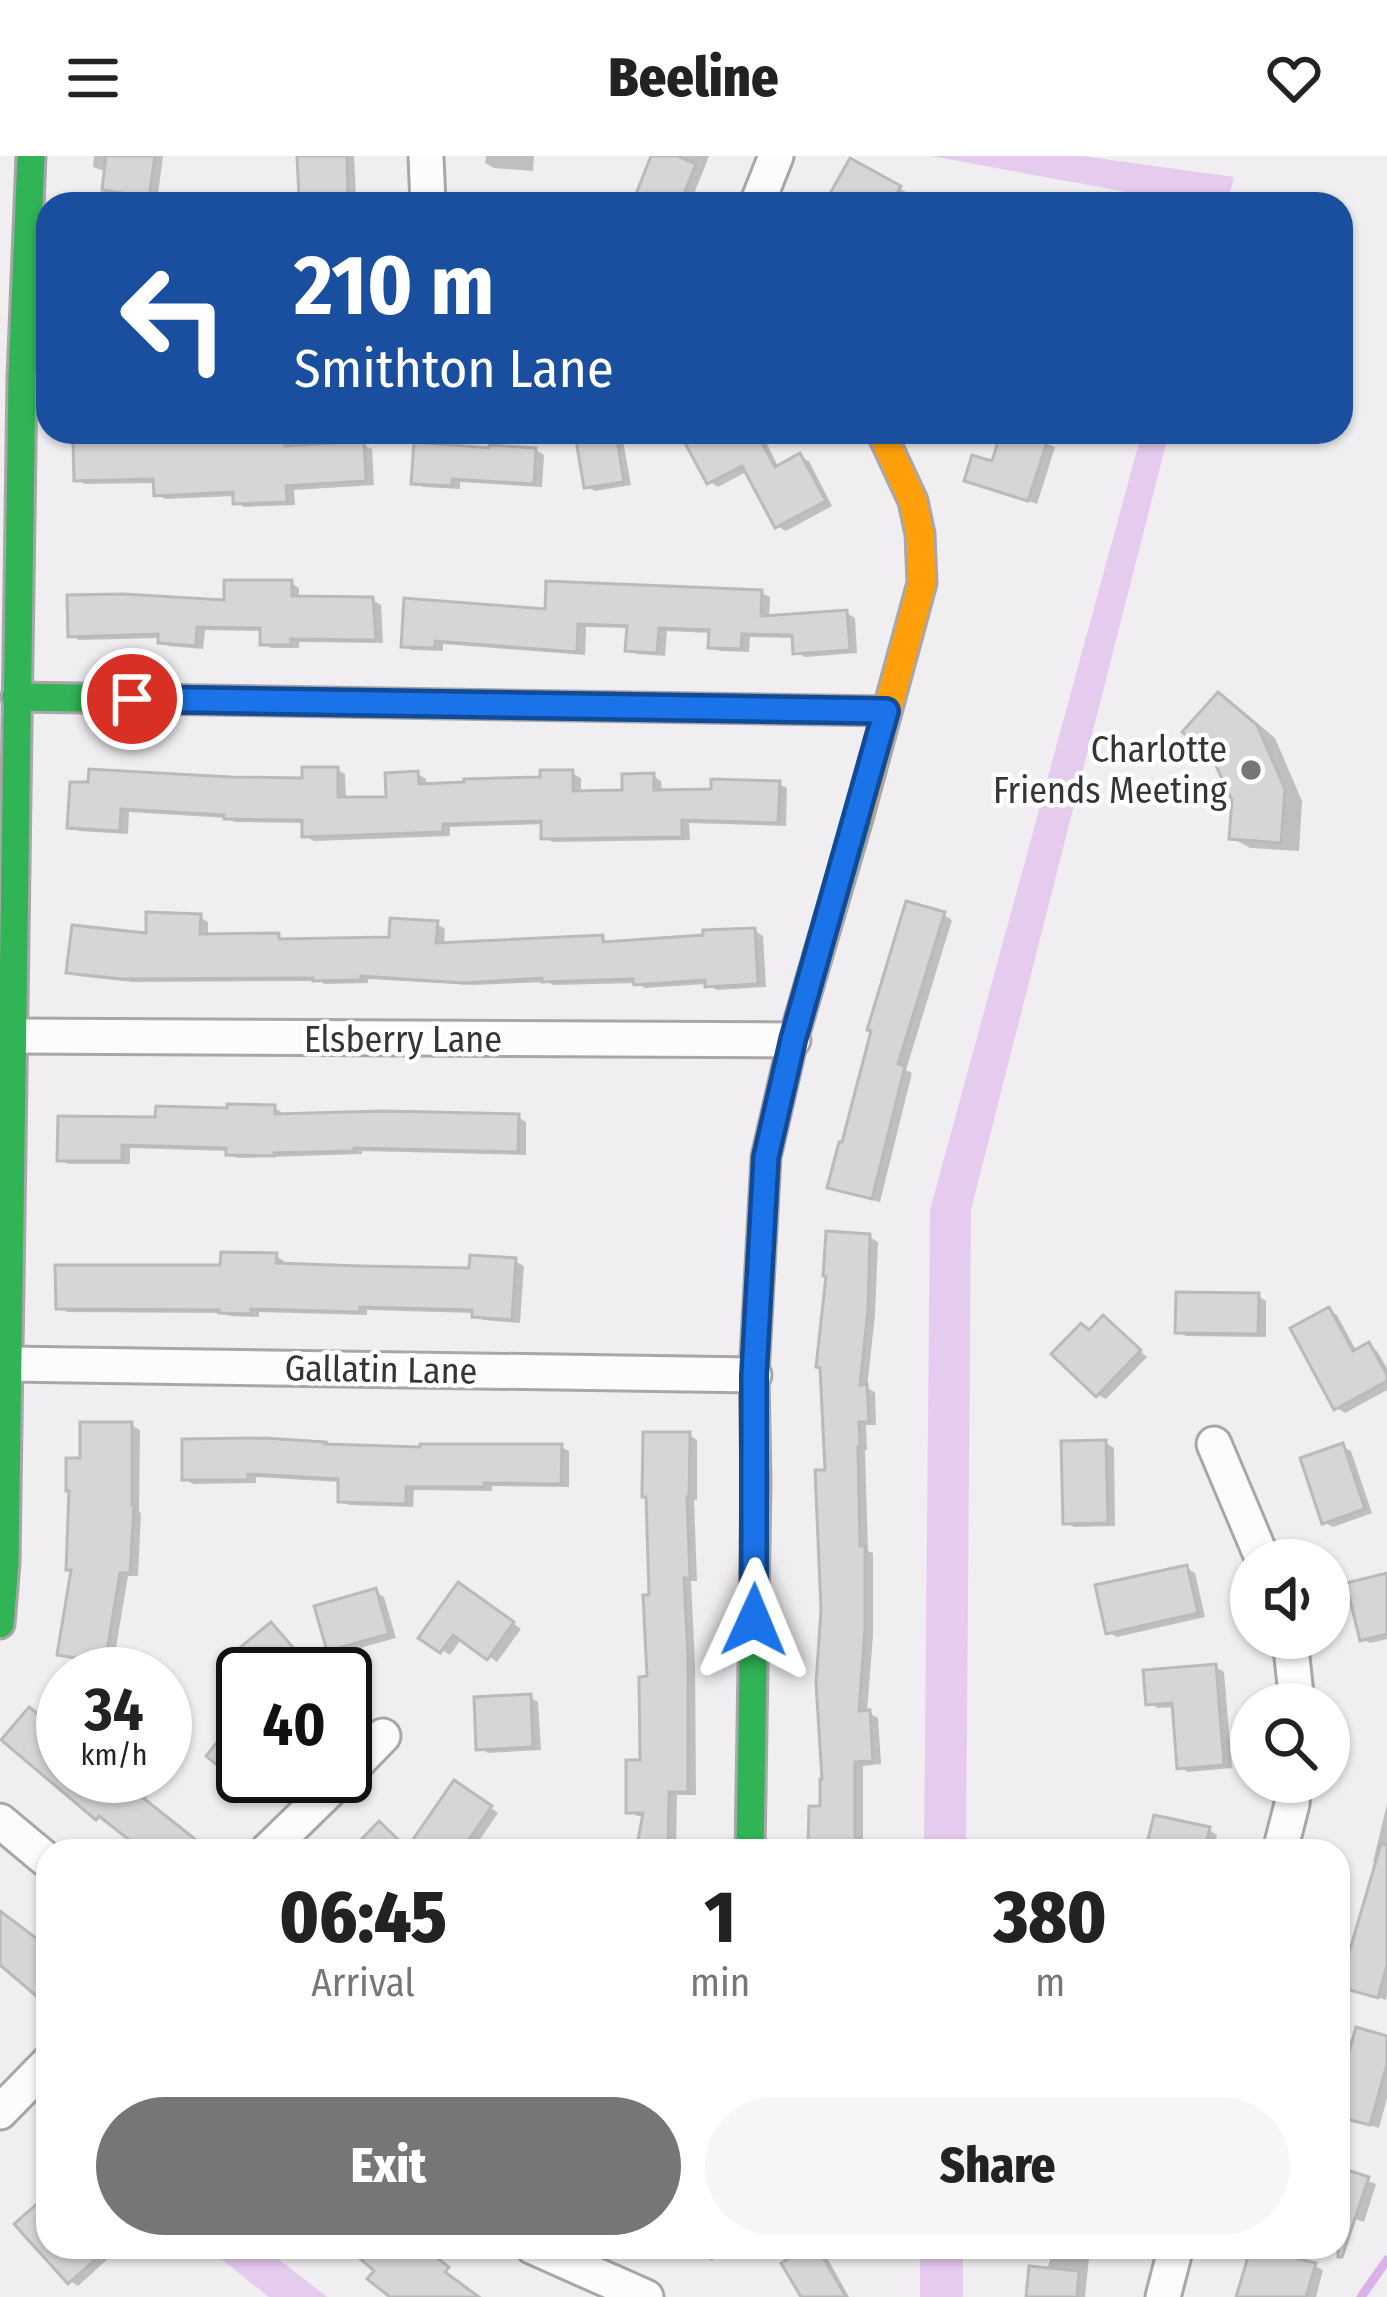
<!DOCTYPE html>
<style>
body{margin:0;font-family:"Fira Sans Condensed",sans-serif;background:#f6f6f6;color:#222;height:100vh;display:flex;flex-direction:column;font-size:45px;white-space:nowrap}
*{box-sizing:border-box;margin:0}
p{font-size:39px;color:#767676}
.icon{flex:none;width:66px;height:66px;fill:none;stroke:currentColor;stroke-width:2;stroke-linecap:round;stroke-linejoin:round}
.map{position:relative;flex:1;overflow:hidden}
.side{position:absolute;left:36px;top:1683px;width:1314px;height:420px;display:flex;flex-direction:column;background:#fff;border-radius:36px;box-shadow:0 3px 9px #0004}
.side>*{flex:none}
.top-card{position:absolute;left:36px;top:36px;width:1317px;height:252px;border-radius:36px;box-shadow:0 3px 9px #0004;background:#1a4fa0;color:#fff;overflow:hidden}
.buttons{position:absolute;left:1230px;top:1383px;display:grid;gap:24px}
.buttons a{display:grid;place-items:center;width:120px;height:120px;border-radius:50%;background:#fff;box-shadow:0 3px 9px #0004;font-size:60px}
.speed{position:absolute;left:36px;top:1491px;display:flex;gap:24px;font-size:60px;font-weight:700;text-align:center}
.speed>*{display:grid;place-content:center;width:156px;height:156px;border-radius:50%;background:#fff;box-shadow:0 3px 9px #0004;line-height:1}
.speed small{font-size:30px;font-weight:400}
.speed .limit{border:6px solid #111;border-radius:18px;background:#fff;color:#111}
.pin{position:absolute;display:grid;place-items:center;width:102px;height:102px;color:#fff;margin:-51px;border:6px solid #fff;border-radius:50%;box-shadow:0 3px 12px #0007}
.me{position:absolute;width:132px;margin:-66px;rotate:1deg;stroke-linejoin:round;filter:drop-shadow(0 0 9px #0008)}
.turn{display:flex;align-items:center;gap:42px;height:252px;padding:0 60px;font-size:54px}
.turn .icon{width:156px;height:156px;stroke-width:2.5}
.turn b{display:block;font-size:84px;line-height:102px}
.eta{display:flex;justify-content:space-evenly;align-items:center;height:204px;text-align:center}
.eta b{font-size:72px;font-weight:800;line-height:84px}
.button{display:flex;gap:24px;margin-top:auto;padding:24px 60px}
.button a{flex:1;height:138px;border-radius:72px;background:#777578;color:#fff;font-size:48px;font-weight:800;line-height:138px;text-align:center}
.button a+a{background:#f6f6f6;color:#222}
header{display:flex;justify-content:space-between;align-items:center;height:156px;padding:0 60px;background:#fff;font-size:54px;font-weight:800}
.map>svg:first-child{display:block}
.green{fill:#e5cbee}
.shadow{fill:#0003}
.lines{fill:none;stroke-linecap:round;stroke-linejoin:round}
.stream{stroke:#dbb1ea;stroke-width:9}
.building{fill:#d7d5d8;stroke:#bcb9bd;stroke-width:3}
.street-casing{stroke:#a9a6a9;stroke-width:39}
.fast-casing{stroke:#a9a6a9;stroke-width:33}
.slow-casing{stroke:#a9a6a9;stroke-width:33}
.street{stroke:#fdfcfd;stroke-width:33}
.fast{stroke:#30b455;stroke-width:27}
.slow{stroke:#ff9f0a;stroke-width:27}
.route-casing{stroke:#114b97;stroke-width:30}
.route{stroke:#1a73e8;stroke-width:21}
.poi-dot{fill:#777578;stroke:#fff;stroke-width:4.5}
.labels{text-anchor:middle;stroke-width:9;stroke-linejoin:round;paint-order:stroke}
.poi-label{font-size:36px;fill:#363437;stroke:#fff;text-anchor:end}
.street-label{font-size:36px;fill:#363437;stroke:#fff}
</style>
<header><svg class="icon" aria-label="menu" viewBox="0 0 24 24"><path d="M4 6h16M4 12h16M4 18h16"/></svg>Beeline<svg class="icon" aria-label="heart" viewBox="0 0 24 24"><path d="M12 20l-8-8c-3-5 5-10 8-4 3-6 11-1 8 4z"/></svg></header>
<div class="map">
<svg width="1387" height="2141" viewBox="0 0 1387 2141">
<rect width="100%" height="100%" fill="#f1eef2"/>
<g class="green">
<path d="M 931,0 L 1082,0 L 1234,21 L 1227,48 L 1192,48 Z"/>
<path d="M 1142,276 L 1169,276 L 971,1054 L 966,1695 L 924,1695 L 930,1054 Z"/>
<path d="M 206,2091 L 263,2091 L 327,2141 L 269,2141 Z"/>
<rect x="920" y="2091" width="43" height="50"/>
</g>
<g class="shadow">
<path d="M 94,0 L 163,0 L 157,46 L 113,38 L 105,33 L 107,16 L 93,11 Z"/>
<path d="M 300,0 L 354,0 L 356,42 L 310,44 L 302,39 Z"/>
<path d="M 486,0 L 534,0 L 533,15 L 494,12 L 485,7 Z"/>
<path d="M 653,0 L 709,0 L 690,48 L 639,48 Z"/>
<path d="M 851,6 L 908,37 L 902,48 L 830,48 Z"/>
<path d="M 683,276 L 744,276 L 756,280 L 765,284 L 779,312 L 800,301 L 809,305 L 832,350 L 786,375 L 777,370 L 748,315 L 718,331 L 710,326 Z"/>
<path d="M 1004,276 L 1015,276 L 1055,291 L 1037,348 L 967,324 L 994,309 Z"/>
<path d="M 615,280 L 623,285 L 631,329 L 595,335 L 586,330 Z"/>
<path d="M 284,281 L 292,286 L 293,293 L 363,289 L 372,293 L 374,329 L 294,334 L 295,349 L 244,351 L 236,346 L 236,340 L 165,343 L 157,338 L 156,327 L 85,328 L 76,324 Z"/>
<path d="M 536,294 L 544,299 L 542,331 L 460,326 L 460,333 L 423,331 L 414,326 Z"/>
<path d="M 291,427 L 299,432 L 299,443 L 372,444 L 381,449 L 383,487 L 299,486 L 299,492 L 271,492 L 263,487 L 263,475 L 205,474 L 203,493 L 169,490 L 161,486 L 161,482 L 79,484 L 71,479 L 227,447 Z"/>
<path d="M 761,437 L 770,441 L 769,463 L 847,457 L 855,462 L 857,497 L 805,501 L 796,496 L 795,482 L 750,481 L 749,496 L 720,495 L 711,490 L 712,477 L 667,475 L 665,500 L 637,498 L 628,493 L 630,472 L 586,471 L 585,499 L 443,488 L 443,495 L 412,494 L 404,489 L 548,457 Z"/>
<path d="M 1219,540 L 1237,550 L 1275,582 L 1302,645 L 1299,695 L 1250,692 L 1232,682 L 1235,644 Z"/>
<path d="M 337,614 L 345,618 L 346,644 L 389,644 L 418,618 L 426,623 L 426,631 L 543,624 L 572,617 L 581,622 L 581,638 L 625,637 L 653,620 L 661,625 L 662,637 L 714,636 L 779,628 L 787,632 L 786,670 L 689,667 L 690,684 L 553,686 L 544,681 L 544,668 L 450,671 L 450,680 L 314,685 L 305,680 L 305,667 L 235,666 L 228,662 L 129,656 L 128,678 L 79,675 L 70,670 L 73,629 L 305,625 Z"/>
<path d="M 944,759 L 952,764 L 906,914 L 912,917 L 880,1046 L 839,1035 L 831,1030 Z"/>
<path d="M 200,761 L 208,766 L 208,781 L 278,780 L 288,786 L 392,784 L 437,768 L 445,773 L 444,790 L 602,782 L 612,788 L 755,775 L 763,780 L 766,831 L 717,834 L 706,828 L 645,832 L 636,827 L 553,829 L 548,826 L 474,829 L 368,823 L 368,827 L 325,828 L 319,825 L 133,826 L 78,820 L 70,815 Z"/>
<path d="M 274,952 L 283,957 L 283,960 L 518,961 L 526,966 L 526,999 L 362,995 L 362,998 L 237,1002 L 229,995 L 130,992 L 130,1008 L 68,1008 L 60,1003 L 158,964 Z"/>
<path d="M 870,1081 L 878,1086 L 875,1159 L 867,1232 L 875,1236 L 876,1269 L 866,1269 L 867,1294 L 865,1294 L 868,1395 L 873,1397 L 873,1479 L 867,1556 L 878,1562 L 881,1608 L 863,1610 L 863,1695 L 817,1695 L 811,1690 L 823,1653 L 828,1317 Z"/>
<path d="M 276,1100 L 284,1105 L 284,1111 L 471,1115 L 515,1105 L 524,1110 L 520,1167 L 483,1164 L 475,1157 L 367,1154 L 367,1159 L 259,1156 L 259,1161 L 230,1160 L 225,1157 L 67,1156 L 59,1151 Z"/>
<path d="M 1258,1140 L 1266,1145 L 1266,1181 L 1186,1180 L 1178,1175 Z"/>
<path d="M 1329,1154 L 1337,1159 L 1357,1196 L 1369,1190 L 1377,1195 L 1387,1212 L 1387,1234 L 1345,1257 L 1337,1252 Z"/>
<path d="M 1104,1163 L 1147,1201 L 1106,1243 L 1098,1239 L 1091,1176 Z"/>
<path d="M 131,1269 L 140,1274 L 139,1356 L 141,1357 L 138,1420 L 128,1420 L 113,1509 L 69,1502 L 61,1497 L 74,1416 Z"/>
<path d="M 689,1279 L 697,1284 L 697,1344 L 694,1344 L 697,1425 L 691,1425 L 695,1508 L 696,1639 L 677,1639 L 676,1694 L 683,1695 L 639,1695 L 645,1660 L 637,1660 L 629,1655 L 644,1607 L 652,1442 Z"/>
<path d="M 1106,1287 L 1114,1292 L 1115,1370 L 1074,1371 L 1066,1366 Z"/>
<path d="M 1342,1290 L 1351,1295 L 1372,1357 L 1333,1371 L 1324,1366 Z"/>
<path d="M 561,1291 L 569,1295 L 569,1331 L 492,1330 L 492,1335 L 414,1334 L 413,1351 L 349,1349 L 341,1344 L 341,1326 L 256,1321 L 256,1327 L 193,1328 L 185,1323 L 329,1292 Z"/>
<path d="M 1186,1412 L 1195,1417 L 1205,1461 L 1117,1481 L 1108,1476 Z"/>
<path d="M 1387,1420 L 1387,1483 L 1370,1487 L 1362,1483 Z"/>
<path d="M 467,1434 L 521,1473 L 497,1506 L 462,1482 L 450,1499 L 422,1481 Z"/>
<path d="M 376,1436 L 384,1441 L 396,1482 L 338,1498 L 329,1493 Z"/>
<path d="M 1216,1511 L 1224,1516 L 1232,1612 L 1188,1616 L 1180,1611 L 1175,1551 L 1158,1552 L 1149,1547 Z"/>
<path d="M 530,1541 L 538,1546 L 541,1594 L 488,1597 L 479,1592 Z"/>
<path d="M 63,1580 L 63,1620 L 133,1620 L 151,1635 L 144,1644 L 208,1695 L 148,1695 L 108,1663 L 105,1666 L 97,1661 L 6,1584 Z"/>
<path d="M 259,1620 L 278,1620 L 271,1628 Z"/>
<path d="M 463,1632 L 498,1657 L 472,1695 L 368,1695 L 409,1694 Z"/>
<path d="M 1387,1648 L 1387,1839 L 1386,1844 L 1342,1830 L 1378,1708 L 1373,1706 Z"/>
<path d="M 1209,1674 L 1217,1679 L 1213,1695 L 1148,1695 Z"/>
<path d="M 1387,1883 L 1387,1942 L 1379,1972 L 1338,1959 L 1338,1946 Z"/>
<path d="M 1338,2014 L 1376,2028 L 1364,2066 L 1338,2057 Z"/>
<path d="M 48,2042 L 48,2091 L 100,2091 L 109,2102 L 78,2130 L 70,2125 L 19,2068 Z"/>
<path d="M 693,2091 L 723,2091 L 712,2105 Z"/>
<path d="M 815,2091 L 824,2096 L 849,2141 L 804,2141 Z"/>
<path d="M 1053,2091 L 1090,2091 L 1085,2141 L 1029,2141 L 1047,2115 Z"/>
<path d="M 1315,2110 L 1323,2114 L 1316,2141 L 1239,2141 Z"/>
</g>
<g class="lines">
<path class="stream" d="M 1361,2141 L 1387,2104"/>
</g>
<g class="building">
<path d="M 106,0 L 155,0 L 149,41 L 102,34 Z"/>
<path d="M 297,0 L 347,0 L 348,39 L 299,41 Z"/>
<path d="M 651,0 L 677,0 L 696,8 L 680,48 L 632,48 Z"/>
<path d="M 850,2 L 901,30 L 891,48 L 824,48 Z"/>
<path d="M 679,276 L 756,276 L 775,311 L 800,297 L 826,345 L 775,372 L 742,310 L 707,328 Z"/>
<path d="M 1001,276 L 1025,276 L 1048,283 L 1028,345 L 964,325 L 972,299 L 992,305 Z"/>
<path d="M 616,277 L 624,326 L 584,332 L 576,284 Z"/>
<path d="M 285,278 L 285,290 L 364,285 L 366,325 L 286,330 L 287,346 L 233,348 L 233,336 L 154,340 L 153,323 L 74,325 L 73,286 Z"/>
<path d="M 414,286 L 489,292 L 489,289 L 536,292 L 534,328 L 452,323 L 452,330 L 411,328 Z"/>
<path d="M 224,424 L 292,424 L 292,440 L 373,441 L 376,484 L 291,483 L 291,489 L 260,489 L 260,472 L 197,471 L 196,490 L 158,487 L 158,478 L 68,481 L 67,439 L 124,438 L 224,444 Z"/>
<path d="M 546,425 L 762,434 L 761,460 L 847,454 L 850,494 L 793,498 L 792,479 L 742,478 L 741,493 L 708,492 L 709,474 L 659,472 L 657,497 L 625,495 L 627,470 L 578,468 L 577,496 L 435,485 L 435,492 L 401,491 L 404,442 L 545,453 Z"/>
<path d="M 1218,536 L 1257,569 L 1285,633 L 1281,687 L 1229,683 L 1232,644 L 1211,599 L 1182,576 Z"/>
<path d="M 302,611 L 338,611 L 338,641 L 386,641 L 385,617 L 418,615 L 419,628 L 464,626 L 464,623 L 540,621 L 540,614 L 573,614 L 573,635 L 622,634 L 622,618 L 654,617 L 654,634 L 711,633 L 711,623 L 780,625 L 778,667 L 682,664 L 682,681 L 541,683 L 541,665 L 443,668 L 443,676 L 302,681 L 302,664 L 224,663 L 224,659 L 121,653 L 120,675 L 67,672 L 70,626 L 88,626 L 89,613 L 230,621 L 302,622 Z"/>
<path d="M 906,745 L 945,756 L 898,908 L 905,910 L 872,1043 L 827,1032 L 839,986 L 842,986 L 871,875 L 867,874 Z"/>
<path d="M 146,756 L 201,758 L 200,778 L 279,777 L 279,783 L 389,781 L 390,762 L 438,765 L 436,787 L 603,779 L 603,786 L 703,779 L 703,774 L 755,772 L 758,828 L 705,831 L 705,824 L 634,829 L 633,823 L 542,826 L 542,822 L 464,827 L 361,820 L 361,824 L 313,825 L 313,822 L 122,823 L 66,817 L 72,769 L 146,777 Z"/>
<path d="M 227,948 L 275,949 L 275,958 L 383,955 L 519,958 L 518,996 L 354,992 L 354,995 L 274,997 L 274,1000 L 226,999 L 226,992 L 122,989 L 122,1005 L 57,1005 L 58,960 L 155,961 L 156,950 L 227,952 Z"/>
<path d="M 826,1075 L 870,1078 L 868,1154 L 860,1229 L 867,1228 L 869,1266 L 859,1266 L 860,1291 L 858,1291 L 860,1390 L 865,1390 L 865,1473 L 859,1555 L 870,1554 L 873,1605 L 855,1606 L 855,1691 L 808,1691 L 809,1650 L 820,1650 L 820,1623 L 822,1623 L 816,1527 L 821,1454 L 815,1314 L 825,1314 L 820,1212 L 816,1211 L 826,1120 L 823,1120 Z"/>
<path d="M 221,1096 L 277,1097 L 276,1107 L 361,1110 L 469,1112 L 470,1099 L 516,1102 L 512,1164 L 472,1161 L 472,1154 L 360,1151 L 359,1156 L 251,1153 L 251,1158 L 219,1157 L 219,1154 L 56,1153 L 55,1109 L 220,1109 Z"/>
<path d="M 1176,1136 L 1259,1137 L 1258,1178 L 1175,1177 Z"/>
<path d="M 1329,1151 L 1353,1195 L 1369,1186 L 1387,1219 L 1387,1225 L 1334,1254 L 1290,1172 Z"/>
<path d="M 1103,1159 L 1141,1194 L 1096,1241 L 1051,1198 L 1081,1167 L 1089,1174 Z"/>
<path d="M 80,1266 L 132,1266 L 132,1349 L 134,1349 L 130,1417 L 120,1417 L 105,1507 L 57,1499 L 71,1414 L 66,1414 L 69,1335 L 66,1335 L 66,1302 L 80,1302 Z"/>
<path d="M 643,1276 L 690,1276 L 689,1341 L 687,1341 L 690,1422 L 684,1422 L 688,1502 L 688,1636 L 669,1636 L 668,1695 L 636,1695 L 643,1657 L 626,1657 L 626,1604 L 640,1604 L 639,1521 L 647,1520 L 643,1439 L 649,1439 L 646,1341 L 642,1341 Z"/>
<path d="M 265,1282 L 326,1286 L 325,1288 L 420,1291 L 420,1288 L 562,1288 L 561,1328 L 484,1327 L 484,1331 L 406,1331 L 406,1348 L 338,1346 L 338,1323 L 248,1318 L 248,1324 L 182,1324 L 182,1283 Z"/>
<path d="M 1106,1284 L 1108,1367 L 1063,1368 L 1061,1285 Z"/>
<path d="M 1343,1287 L 1365,1353 L 1322,1368 L 1300,1302 Z"/>
<path d="M 1187,1409 L 1198,1457 L 1106,1478 L 1095,1429 Z"/>
<path d="M 1387,1417 L 1387,1478 L 1360,1485 L 1346,1427 Z"/>
<path d="M 458,1426 L 514,1466 L 487,1504 L 453,1479 L 440,1497 L 418,1482 Z"/>
<path d="M 376,1432 L 389,1478 L 327,1495 L 314,1450 Z"/>
<path d="M 271,1466 L 291,1489 L 315,1518 L 236,1518 L 225,1504 Z"/>
<path d="M 1216,1508 L 1224,1609 L 1177,1613 L 1172,1547 L 1146,1549 L 1143,1514 Z"/>
<path d="M 531,1538 L 533,1591 L 476,1594 L 474,1541 Z"/>
<path d="M 29,1551 L 63,1578 L 63,1620 L 152,1620 L 137,1637 L 210,1695 L 143,1695 L 99,1660 L 96,1664 L 1,1584 Z"/>
<path d="M 243,1554 L 243,1630 L 206,1600 Z"/>
<path d="M 454,1624 L 492,1650 L 461,1695 L 350,1695 L 379,1665 L 407,1692 Z"/>
<path d="M 1154,1659 L 1210,1671 L 1204,1695 L 1145,1695 Z"/>
<path d="M 1381,1688 L 1387,1689 L 1387,1809 L 1378,1842 L 1339,1831 Z"/>
<path d="M 0,1755 L 48,1791 L 48,1850 L 0,1809 Z"/>
<path d="M 1356,1871 L 1387,1880 L 1387,1908 L 1370,1969 L 1338,1961 L 1338,1934 Z"/>
<path d="M 1338,2011 L 1369,2021 L 1342,2101 L 1338,2101 Z"/>
<path d="M 48,2038 L 48,2091 L 109,2091 L 68,2128 L 14,2068 Z"/>
<path d="M 347,2091 L 423,2091 L 449,2111 L 445,2116 L 479,2141 L 390,2141 L 367,2123 L 374,2115 Z"/>
<path d="M 809,2091 L 817,2091 L 846,2141 L 801,2141 L 781,2107 Z"/>
<path d="M 1251,2091 L 1316,2107 L 1306,2141 L 1236,2141 Z"/>
<path d="M 1029,2110 L 1079,2115 L 1077,2141 L 1026,2141 Z"/>
</g>
<g class="lines">
<g class="street-casing">
<g id="street">
<path d="M 426,0 L 428,48"/>
<path d="M 757,48 L 776,0"/>
<path d="M 12,880 L 793,884"/>
<path d="M 8,1208 L 754,1219"/>
<path d="M 1214,1288 L 1263,1404"/>
<path d="M 1290,1482 L 1297,1548"/>
<path d="M 345,1619 L 383,1580"/>
<path d="M 0,1665 L 48,1705"/>
<path d="M 267,1695 L 344,1620"/>
<path d="M 1280,1695 L 1292,1648 L 1294,1626"/>
<path d="M 0,1956 L 48,1907"/>
<path d="M 533,2091 L 646,2141"/>
<path d="M 1163,2141 L 1176,2091"/>
</g>
</g>
<g class="fast-casing">
<g id="fast">
<path d="M 16,541 L 886,555"/>
<path d="M 0,1468 L 5,1407 L 22,222 L 31,0"/>
<path d="M 750,1695 L 756,1326 L 754,1219 L 766,1001 L 793,884 L 859,659"/>
</g>
</g>
<g class="slow-casing">
<path id="slow" d="M 859,659 L 922,427 L 920,378 L 913,345 L 881,276"/>
</g>
<use href="#street" class="street"/>
<use href="#fast" class="fast"/>
<use href="#slow" class="slow"/>
</g>
<g class="lines">
<g class="route-casing">
<path id="route" d="M 132,543 L 886,555 L 793,884 L 766,1001 L 754,1219 L 754,1464"/>
</g>
<use href="#route" class="route"/>
</g>
<circle class="poi-dot" cx="1251" cy="614" r="12"/>
<g class="labels">
<g class="poi-label">
<text x="1227" y="606">Charlotte<tspan x="1227" dy="41">Friends Meeting</tspan></text>
</g>
<g class="street-label">
<text x="403" y="896">Elsberry Lane</text>
<text transform="translate(381 1213) rotate(1)" y="13">Gallatin Lane</text>
</g>
</g>
</svg>
<div class="buttons">
<a><svg class="icon" aria-label="sound" viewBox="0 0 24 24"><path d="M4 9h4l5-4v14l-5-4H4zM17 9q2 3 0 6"/></svg></a>
<a><svg class="icon" aria-label="search" viewBox="0 0 24 24"><circle cx="10" cy="10" r="6"/><path d="M15 15l6 6"/></svg></a>
</div>
<div class="speed"><div>34<small>km/h</small></div><div class="limit">40</div></div>
<div class="pin" style="left:132px;top:543px;background:#d93025"><svg class="icon" aria-label="arrive" viewBox="0 0 24 24"><path d="M6 21V4h12l-3 4 3 4H6"/></svg></div>
<svg class="me" style="left:754px;top:1464px" viewBox="-20 -20 40 40"><path d="M0-17L14 15 0 8-14 15z" fill="#1a73e8" stroke="#fff" stroke-width="4"/></svg>
<div class="top-card">
<div class="turn"><svg class="icon" aria-label="left" viewBox="0 0 24 24"><path d="M17 20v-9H6M10 6l-5 5 5 5"/></svg><div><b>210 m</b>Smithton Lane</div></div>
</div>
<section class="side">
<div class="eta">
<div><b>06:45</b><p>Arrival</p></div>
<div><b>1</b><p>min</p></div>
<div><b>380</b><p>m</p></div>
</div>
<div class="button"><a>Exit</a><a>Share</a></div>
</section>
</div>
